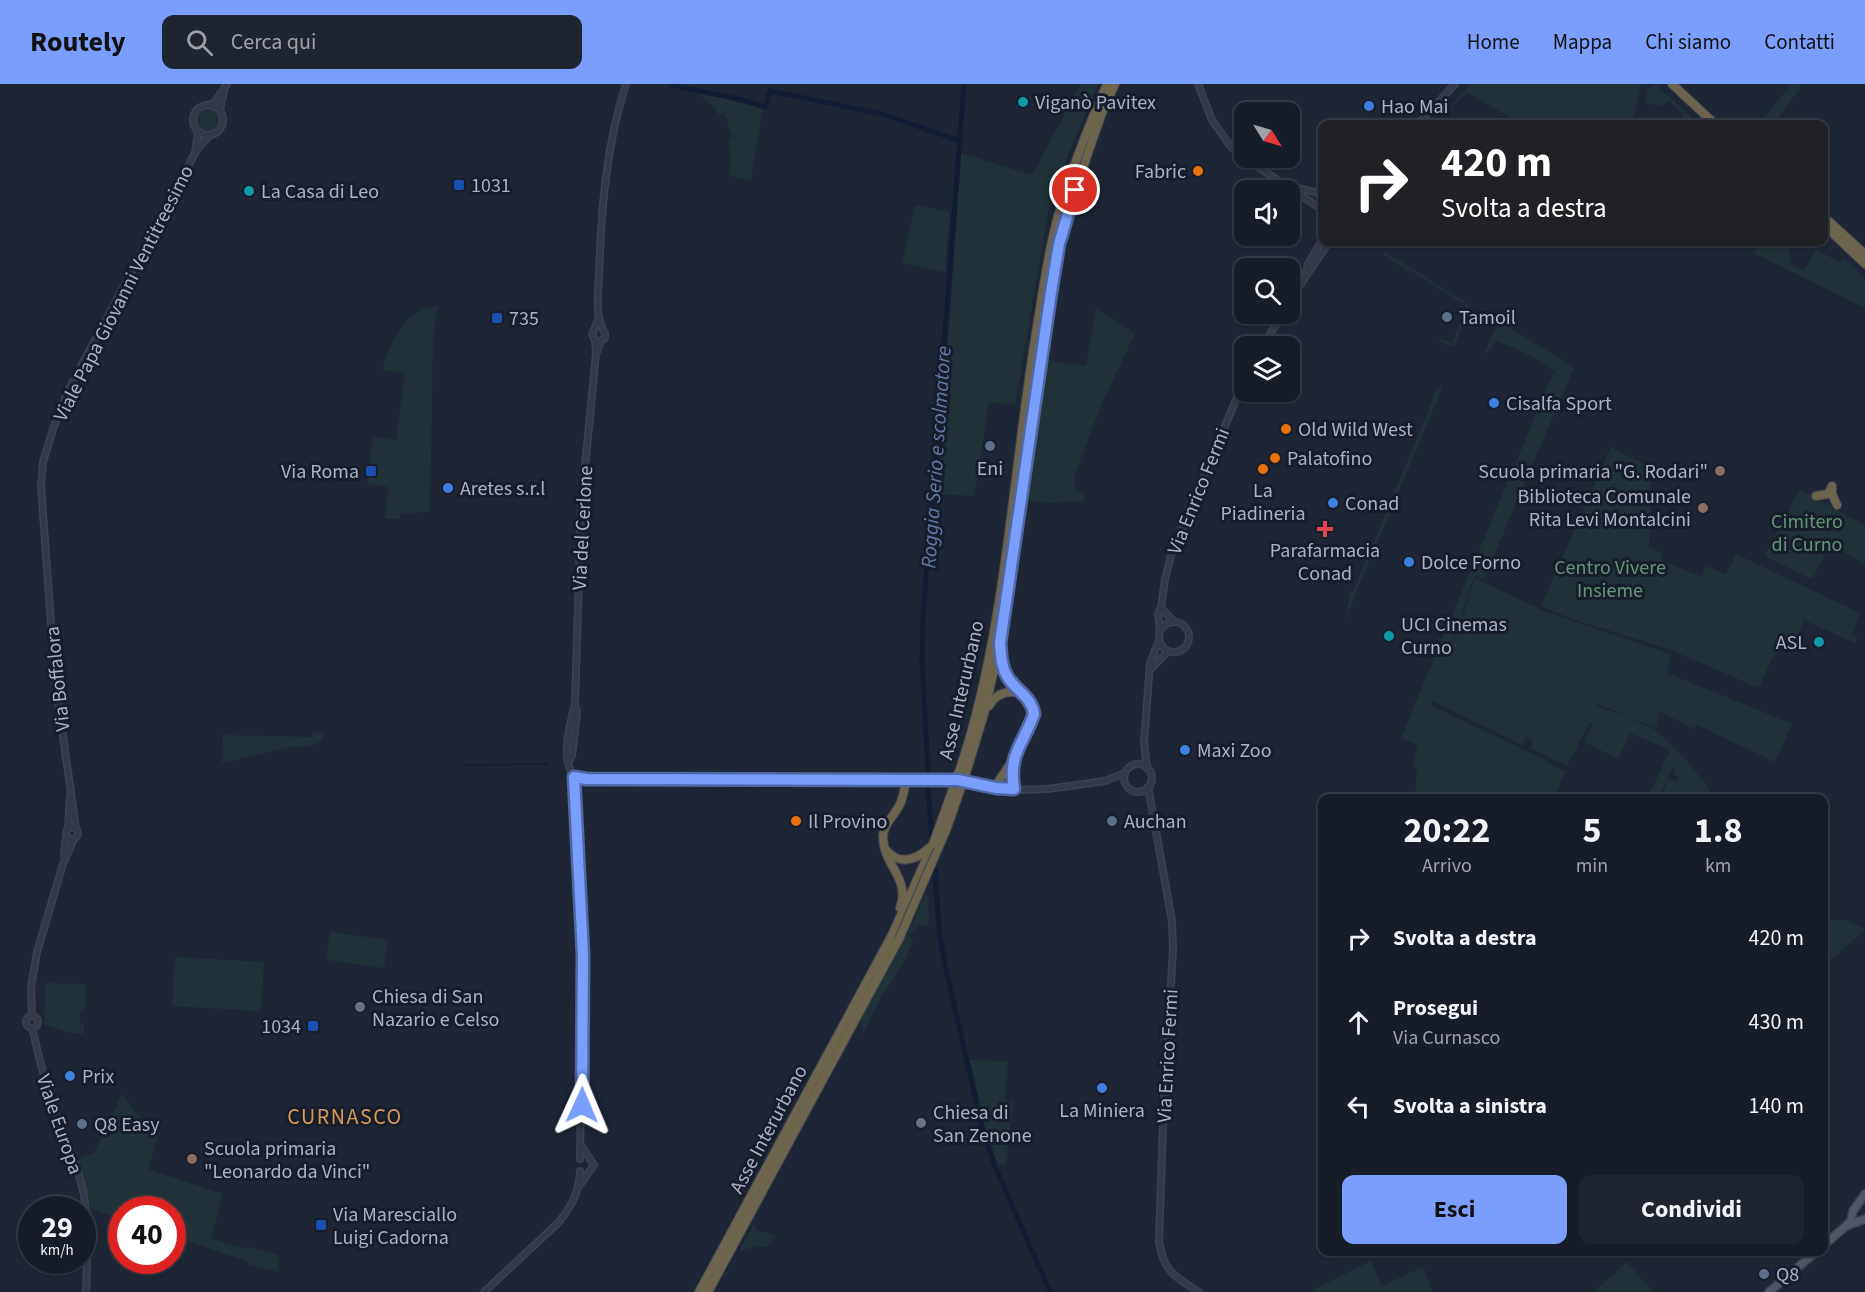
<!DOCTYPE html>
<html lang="it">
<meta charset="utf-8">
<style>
body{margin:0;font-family:"Source Sans 3",sans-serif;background:#1f2530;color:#f1f3f6;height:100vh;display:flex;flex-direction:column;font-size:22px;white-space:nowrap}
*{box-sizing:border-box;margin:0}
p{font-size:20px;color:#9ea1a8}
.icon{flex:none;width:33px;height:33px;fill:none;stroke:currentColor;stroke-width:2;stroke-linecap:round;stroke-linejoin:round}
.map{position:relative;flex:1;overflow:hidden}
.details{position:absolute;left:1318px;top:710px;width:510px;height:462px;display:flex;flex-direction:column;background:#161c28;border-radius:12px;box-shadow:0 2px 4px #0004,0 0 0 2px #353a45}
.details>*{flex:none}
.guide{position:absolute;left:1318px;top:36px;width:510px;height:126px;border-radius:12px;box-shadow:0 2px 4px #0004,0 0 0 2px #353a45;background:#202124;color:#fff;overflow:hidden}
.needle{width:39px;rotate:127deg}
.buttons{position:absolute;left:1234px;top:18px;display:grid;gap:12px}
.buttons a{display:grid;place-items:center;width:66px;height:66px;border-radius:12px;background:#161c28;box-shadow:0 2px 4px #0004,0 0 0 2px #353a45;font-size:30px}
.speed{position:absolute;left:18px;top:1112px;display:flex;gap:12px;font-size:30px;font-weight:700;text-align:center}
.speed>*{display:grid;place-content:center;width:78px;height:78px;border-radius:50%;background:#161c28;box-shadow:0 2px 4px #0004,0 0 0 2px #353a45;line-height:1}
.speed small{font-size:15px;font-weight:400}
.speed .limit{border:9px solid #d22;background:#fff;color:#111}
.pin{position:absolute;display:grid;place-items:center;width:51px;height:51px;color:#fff;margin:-26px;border:3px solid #fff;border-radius:50%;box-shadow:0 2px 6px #0007}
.me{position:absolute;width:66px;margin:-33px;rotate:1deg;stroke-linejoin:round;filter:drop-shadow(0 0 4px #0008)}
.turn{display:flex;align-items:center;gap:21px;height:126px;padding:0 24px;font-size:27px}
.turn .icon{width:78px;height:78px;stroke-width:2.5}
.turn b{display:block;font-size:42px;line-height:51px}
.eta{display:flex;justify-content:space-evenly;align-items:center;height:102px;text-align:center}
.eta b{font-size:36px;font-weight:700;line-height:42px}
.action{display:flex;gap:12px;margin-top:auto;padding:12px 24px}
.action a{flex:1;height:69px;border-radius:12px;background:#799efb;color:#111;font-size:24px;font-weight:700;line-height:69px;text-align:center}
.action a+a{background:#1f2530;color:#f1f3f6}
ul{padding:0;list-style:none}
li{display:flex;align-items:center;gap:18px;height:84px;padding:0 24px}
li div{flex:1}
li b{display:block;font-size:22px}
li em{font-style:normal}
header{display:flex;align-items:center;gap:36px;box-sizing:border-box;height:84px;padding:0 30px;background:#799efb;color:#111}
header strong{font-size:28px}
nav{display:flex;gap:33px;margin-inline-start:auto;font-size:21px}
.search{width:420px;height:54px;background:#1f2530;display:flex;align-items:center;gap:15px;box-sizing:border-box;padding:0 21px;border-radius:12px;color:#9ea1a8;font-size:22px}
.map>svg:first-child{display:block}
.green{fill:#203237}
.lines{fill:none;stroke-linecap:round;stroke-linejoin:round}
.stream{stroke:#121c33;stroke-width:1.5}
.canal{stroke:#121c33;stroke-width:5}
.minor-casing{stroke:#3b4150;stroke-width:8}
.major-casing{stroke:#3b4150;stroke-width:10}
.highway-casing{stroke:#3c4251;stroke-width:10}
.minor{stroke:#323847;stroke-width:5}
.major{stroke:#4f5767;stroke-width:7}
.highway{stroke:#6d644e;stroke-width:8}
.highway-bridge-casing{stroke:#3c4251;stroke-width:10;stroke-linecap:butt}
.highway-bridge{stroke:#6d644e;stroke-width:8}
.route-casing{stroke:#4f67a3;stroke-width:15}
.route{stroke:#799efb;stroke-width:10}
.culture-dot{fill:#0f9aa8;stroke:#171d2b;stroke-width:2}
.shop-dot{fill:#3f7fe0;stroke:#171d2b;stroke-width:2}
.food-dot{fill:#e8710a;stroke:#171d2b;stroke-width:2}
.transit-dot{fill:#1a4fb4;stroke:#171d2b;stroke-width:2}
.service-dot{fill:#5c6f8a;stroke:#171d2b;stroke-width:2}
.education-dot{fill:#8d6e63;stroke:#171d2b;stroke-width:2}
.health-dot{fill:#e0444e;stroke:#171d2b;stroke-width:2}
.worship-dot{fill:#6b7280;stroke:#171d2b;stroke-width:2}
.labels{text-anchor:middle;stroke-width:6;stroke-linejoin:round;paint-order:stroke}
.poi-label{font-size:20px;fill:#abb2c4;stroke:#171d2b;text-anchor:start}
.street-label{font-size:20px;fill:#abb2c4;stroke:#171d2b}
.park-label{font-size:20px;fill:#639473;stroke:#171d2b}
.water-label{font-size:21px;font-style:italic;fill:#6278a5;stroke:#171d2b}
.quarter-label{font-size:22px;letter-spacing:1.5px;fill:#d69a54;stroke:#171d2b}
</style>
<header>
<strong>Routely</strong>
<div class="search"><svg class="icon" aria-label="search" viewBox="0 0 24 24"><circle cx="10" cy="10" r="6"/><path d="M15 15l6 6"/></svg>Cerca qui</div>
<nav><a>Home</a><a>Mappa</a><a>Chi siamo</a><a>Contatti</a></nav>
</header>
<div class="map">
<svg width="1865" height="1208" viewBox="0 0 1865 1208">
<rect width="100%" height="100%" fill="#1e2636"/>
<g class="green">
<path d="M 1081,0 L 1098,0 L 1060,91 L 1048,128 L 1015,321 L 989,318 L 974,412 L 938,410 L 961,69 L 1032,91 Z"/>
<path d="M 1471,0 L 1641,0 L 1632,40 L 1521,40 L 1467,8 L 1434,40 Z"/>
<path d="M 1792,0 L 1797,0 L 1801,3 L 1774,40 L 1759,40 Z"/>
<path d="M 1656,1 L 1696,37 L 1692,40 L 1683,40 L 1679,36 L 1684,30 L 1669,17 L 1661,22 L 1645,19 L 1647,5 Z"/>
<path d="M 700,9 L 740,16 L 763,24 L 751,96 L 729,92 L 730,75 L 729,55 L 733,53 L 724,29 L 719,31 L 715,23 L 699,10 Z"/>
<circle cx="208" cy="36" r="11"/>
<path d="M 915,121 L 950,128 L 945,188 L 902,179 Z"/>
<path d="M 1760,158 L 1788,158 L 1791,181 L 1804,186 L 1816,166 L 1840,178 L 1843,174 L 1865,195 L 1865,224 L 1754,169 Z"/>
<path d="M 1384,167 L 1466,219 L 1469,225 L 1455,260 L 1451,262 L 1441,258 L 1438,254 L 1449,258 L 1453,257 L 1466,224 L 1465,221 L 1410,186 L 1408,187 L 1382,170 Z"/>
<path d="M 429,223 L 438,223 L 433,255 L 430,427 L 401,430 L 400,435 L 385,435 L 389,403 L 367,400 L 373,353 L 396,356 L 405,290 L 382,286 C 391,259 400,233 429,223 Z"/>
<path d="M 1096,225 L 1135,249 L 1102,319 L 1074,393 C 1074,403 1075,407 1084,411 L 1084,417 L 1049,419 L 1023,416 L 1044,287 L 1049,277 L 1086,282 Z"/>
<path d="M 1498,239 L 1501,239 L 1564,277 L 1562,284 L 1565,278 L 1574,283 L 1484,495 L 1475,491 C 1465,514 1462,540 1449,561 C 1464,545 1466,515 1475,494 L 1544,527 L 1670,570 L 1667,589 L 1792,640 L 1775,678 L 1697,641 L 1694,645 L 1659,627 L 1656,644 L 1596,619 L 1597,622 L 1626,632 L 1656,646 L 1679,668 L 1710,705 L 1705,714 L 1660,714 L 1669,695 L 1677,698 L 1679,693 L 1673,689 L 1675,684 L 1674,682 L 1658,714 L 1648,714 L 1670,666 L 1630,649 L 1618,675 L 1584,658 L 1593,639 L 1590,638 L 1567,682 L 1530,664 L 1533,656 L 1526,653 L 1522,661 L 1432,617 L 1430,621 L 1539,673 L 1565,688 L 1554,714 L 1415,714 L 1417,684 L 1413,683 L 1421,641 L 1417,660 L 1401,654 L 1554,287 L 1558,285 L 1553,286 L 1522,267 L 1496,257 L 1487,269 L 1484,268 Z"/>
<path d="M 1444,300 L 1356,509 L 1346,535 L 1350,507 L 1353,508 L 1434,313 L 1432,312 Z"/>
<path d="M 1611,363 L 1651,384 L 1649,463 L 1662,469 L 1660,476 L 1701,493 L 1707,482 L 1726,491 L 1736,470 L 1860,529 L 1852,552 L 1857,554 L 1855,559 L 1804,536 L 1792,563 L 1783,562 L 1772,574 L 1759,604 L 1671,566 L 1570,534 L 1541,522 Z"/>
<path d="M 1799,406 L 1865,441 L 1865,480 L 1831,461 L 1812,495 L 1764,472 Z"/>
<path d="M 313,648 L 324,649 L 323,656 L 312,662 L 292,663 L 222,679 L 223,651 L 312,653 Z"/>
<path d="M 927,806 L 929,835 L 927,841 L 918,841 L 909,852 L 913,855 C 905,885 883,906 871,932 C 868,939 867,944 863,950 L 861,935 L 914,837 Z"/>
<path d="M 1824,836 L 1846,836 L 1865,845 L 1836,872 L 1832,875 L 1824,874 Z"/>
<path d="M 330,848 L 388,856 L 384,884 L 326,876 Z"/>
<path d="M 175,873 L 264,878 L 261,927 L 172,922 Z"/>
<path d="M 45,899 L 85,900 L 85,926 L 81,927 L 80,941 L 84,941 L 84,950 L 66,948 L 44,940 Z"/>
<path d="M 970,976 L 1008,977 L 1005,1017 L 1013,1018 L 1006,1081 L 998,1081 L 985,1043 Z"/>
<path d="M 122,1010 L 141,1035 L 161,1041 L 148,1085 L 223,1110 L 211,1154 L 245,1165 L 250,1163 L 278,1170 L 279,1188 L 248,1181 L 248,1178 L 173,1152 L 172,1125 L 122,1125 L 121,1135 L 90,1124 L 85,1099 L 78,1075 L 94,1069 Z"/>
<path d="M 754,1140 L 757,1147 L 768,1149 L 775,1153 L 767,1163 L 759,1162 L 739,1167 Z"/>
<path d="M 1371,1177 L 1382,1202 L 1423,1183 L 1432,1208 L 1309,1208 Z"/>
<path d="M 1627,1178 L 1653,1208 L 1594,1208 Z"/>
</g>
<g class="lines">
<path class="stream" d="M 465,681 L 547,680"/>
<g class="canal">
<path d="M 670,0 C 702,9 734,12 765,23 L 770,7 L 882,30 L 960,57"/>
<path d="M 928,689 L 922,574 L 923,533 L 964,0"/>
<path d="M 928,703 L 932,757"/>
<path d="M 934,778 L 940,853 L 945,881 L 982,1043 L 994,1080 L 1050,1208"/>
</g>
<g class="minor-casing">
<g id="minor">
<path d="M 1198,0 L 1212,36 L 1231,63 L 1247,76 L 1323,126"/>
<path d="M 210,20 L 214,19 L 227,0"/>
<circle cx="208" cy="36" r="15"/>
<path d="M 220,26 L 224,7"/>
<path d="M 1418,40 L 1455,0"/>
<path d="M 196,67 L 209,52"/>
<path d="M 1293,103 L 1323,110"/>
<path d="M 1306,188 L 1308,180 L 1323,155"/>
<path d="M 1290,216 L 1329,158"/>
<path d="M 596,257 L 592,251 L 599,233"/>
<path d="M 1263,262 L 1282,230"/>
<path d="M 597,268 L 601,257 L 605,254 L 605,249 C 595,235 598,209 599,191 C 601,128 606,61 626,0"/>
<path d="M 1161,524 L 1174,538"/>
<circle cx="1174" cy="553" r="15"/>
<path d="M 1160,546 L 1158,529 L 1161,524 L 1165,495 L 1171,472 L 1245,294"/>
<path d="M 1151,585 L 1168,567"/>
<path d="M 575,620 C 571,636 566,656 567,672 C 568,684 574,694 575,705 L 583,871 L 580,1075"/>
<path d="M 568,678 L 572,672 L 577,628 L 575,620 L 581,425 L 596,269 L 595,256"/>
<circle cx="1138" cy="694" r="14"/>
<path d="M 1147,684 L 1144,658 L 1150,580 L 1159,556"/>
<path d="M 574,693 L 582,695 L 958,696 L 996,704 L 1014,706 L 1048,705 L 1105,697 L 1125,689"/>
<path d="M 1148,703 L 1172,837 L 1173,865 L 1163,1041 L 1159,1157 C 1163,1187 1175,1193 1199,1208"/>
<circle cx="72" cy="749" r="6"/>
<path d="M 68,745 L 70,712"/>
<path d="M 76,745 L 55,595 L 41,402 L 43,378 L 53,345 L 69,305 L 195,69 L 198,47"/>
<path d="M 64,772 L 66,752"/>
<path d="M 32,932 L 31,903 L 37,868 L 63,780 L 74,755"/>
<circle cx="32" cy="938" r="6"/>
<path d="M 32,944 C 39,971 44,998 54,1024 C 65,1053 78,1081 84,1111 C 89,1143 87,1176 86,1208"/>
<path d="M 580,1101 L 594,1081 L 582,1063"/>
<path d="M 484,1208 L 558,1139 C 572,1122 579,1109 580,1087"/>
</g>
</g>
<g class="major-casing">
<g id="major">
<path d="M 1846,1142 L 1865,1135"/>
<path d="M 1824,1161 L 1846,1142 L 1851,1136 L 1853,1127 L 1865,1110"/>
<path d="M 1769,1208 L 1817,1167"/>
</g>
</g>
<g class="highway-casing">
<g id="highway">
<path d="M 1672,0 L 1715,40"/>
<path d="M 1824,133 L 1865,170"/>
<path d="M 1824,141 L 1865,180"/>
<path d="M 1832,404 L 1832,410 L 1837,421"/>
<path d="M 1816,412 L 1828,410 L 1832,402"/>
<path d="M 989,622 C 996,609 1007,606 1021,609"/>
<path d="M 1012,678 L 1011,691 L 1014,706"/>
<path d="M 960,685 C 1007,543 1012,390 1037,243 C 1043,206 1048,168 1058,132 C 1071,87 1088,43 1107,0"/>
<path d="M 967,686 L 984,630 L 1000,559 L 1038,289 L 1059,160 L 1088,69 L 1102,29 L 1115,0"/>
<path d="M 996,704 L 998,698 L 1012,677 L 1034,630 C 1031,613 1018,608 1008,595 C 1002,587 1001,577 1000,567"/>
<path d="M 886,766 C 899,781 915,777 929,764"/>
<path d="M 900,824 C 911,795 884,782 883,754 C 882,742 894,732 899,722 C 904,713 905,704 906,695"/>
<path d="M 699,1208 L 892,851 L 933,760"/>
<path d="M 708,1208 L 899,855"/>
</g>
</g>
<use href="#minor" class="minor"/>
<use href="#major" class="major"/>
<use href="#highway" class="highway"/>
<g class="highway-bridge-casing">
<g id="highway-bridge">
<path d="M 933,760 L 960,685"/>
<path d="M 899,855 L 947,744 L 967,686"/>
</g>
</g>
<use href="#highway-bridge" class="highway-bridge"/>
</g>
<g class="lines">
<g class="route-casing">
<path id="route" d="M 582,1021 L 583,871 L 574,693 L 586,695 L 958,696 L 996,704 L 1014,705 C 1008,670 1023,661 1034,630 C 1031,611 1015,607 1007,592 C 1001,582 1001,571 1000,559 L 1051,208 L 1059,160 L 1075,106"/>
</g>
<use href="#route" class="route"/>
</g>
<g class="culture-dot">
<circle cx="1023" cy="18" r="6"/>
<circle cx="249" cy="107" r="6"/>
<circle cx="1389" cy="552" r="6"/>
<circle cx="1819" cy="558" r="6"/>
</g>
<g class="shop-dot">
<circle cx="1369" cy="22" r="6"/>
<circle cx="1494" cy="319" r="6"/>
<circle cx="448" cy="404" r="6"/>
<circle cx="1333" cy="419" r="6"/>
<circle cx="1409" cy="478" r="6"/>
<circle cx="1185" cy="666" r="6"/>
<circle cx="70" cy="992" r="6"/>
<circle cx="1102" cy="1004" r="6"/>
</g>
<g class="food-dot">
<circle cx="1198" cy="87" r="6"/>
<circle cx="1286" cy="345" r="6"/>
<circle cx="1275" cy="374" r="6"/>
<circle cx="1263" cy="385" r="6"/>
<circle cx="796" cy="737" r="6"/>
</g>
<g class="transit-dot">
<rect x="453" y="95" width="12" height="12" rx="3"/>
<rect x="491" y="228" width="12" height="12" rx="3"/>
<rect x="365" y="381" width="12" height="12" rx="3"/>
<rect x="307" y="936" width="12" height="12" rx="3"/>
<rect x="315" y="1135" width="12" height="12" rx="3"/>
</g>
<g class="service-dot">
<circle cx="1447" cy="233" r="6"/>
<circle cx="990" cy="362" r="6"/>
<circle cx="1112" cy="737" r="6"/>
<circle cx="82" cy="1040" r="6"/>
<circle cx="1764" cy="1190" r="6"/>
</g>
<g class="education-dot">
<circle cx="1720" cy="387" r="6"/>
<circle cx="1703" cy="424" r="6"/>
<circle cx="192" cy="1075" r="6"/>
</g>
<path class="health-dot" d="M1322 436h6v6h6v6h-6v6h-6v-6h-6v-6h6z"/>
<g class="worship-dot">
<circle cx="360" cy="923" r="6"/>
<circle cx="921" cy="1039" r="6"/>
</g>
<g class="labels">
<g class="poi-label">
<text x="1035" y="25">Viganò Pavitex</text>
<text x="1381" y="29">Hao Mai</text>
<text x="1186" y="94" text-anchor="end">Fabric</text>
<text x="471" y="108">1031</text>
<text x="261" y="114">La Casa di Leo</text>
<text x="1459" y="240">Tamoil</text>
<text x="509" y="241">735</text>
<text x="1506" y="326">Cisalfa Sport</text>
<text x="1298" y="352">Old Wild West</text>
<text x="1287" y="381">Palatofino</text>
<text x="990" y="391" text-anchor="middle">Eni</text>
<text x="359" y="394" text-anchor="end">Via Roma</text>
<text x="1708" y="394" text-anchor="end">Scuola primaria "G. Rodari"</text>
<text x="460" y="411">Aretes s.r.l</text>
<text x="1263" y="413" text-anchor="middle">La<tspan x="1263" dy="23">Piadineria</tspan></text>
<text x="1691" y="419" text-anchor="end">Biblioteca Comunale<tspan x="1691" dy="23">Rita Levi Montalcini</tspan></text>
<text x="1345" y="426">Conad</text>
<text x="1325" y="473" text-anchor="middle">Parafarmacia<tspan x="1325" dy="23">Conad</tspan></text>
<text x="1421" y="485">Dolce Forno</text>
<text x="1401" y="547">UCI Cinemas<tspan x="1401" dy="23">Curno</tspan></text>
<text x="1807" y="565" text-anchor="end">ASL</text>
<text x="1197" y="673">Maxi Zoo</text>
<text x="808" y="744">Il Provino</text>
<text x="1124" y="744">Auchan</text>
<text x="372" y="919">Chiesa di San<tspan x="372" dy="23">Nazario e Celso</tspan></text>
<text x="301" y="949" text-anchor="end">1034</text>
<text x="82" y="999">Prix</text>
<text x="1102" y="1033" text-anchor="middle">La Miniera</text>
<text x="933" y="1035">Chiesa di<tspan x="933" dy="23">San Zenone</tspan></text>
<text x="94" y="1047">Q8 Easy</text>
<text x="204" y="1071">Scuola primaria<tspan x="204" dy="23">"Leonardo da Vinci"</tspan></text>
<text x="333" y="1137">Via Maresciallo<tspan x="333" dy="23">Luigi Cadorna</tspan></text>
<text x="1776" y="1197">Q8</text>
</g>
<g class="street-label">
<text transform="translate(123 209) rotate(-63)" y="7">Viale Papa Giovanni Ventitreesimo</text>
<text transform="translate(1198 407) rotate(-68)" y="7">Via Enrico Fermi</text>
<text transform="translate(582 444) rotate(-87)" y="7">Via del Cerlone</text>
<text transform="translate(57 595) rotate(-96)" y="7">Via Boffalora</text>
<text transform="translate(961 606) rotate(-77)" y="7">Asse Interurbano</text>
<text transform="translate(1167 972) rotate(-87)" y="7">Via Enrico Fermi</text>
<text transform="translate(60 1040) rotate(71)" y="7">Viale Europa</text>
<text transform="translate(768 1045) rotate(-62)" y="7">Asse Interurbano</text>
</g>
<g class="park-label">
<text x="1807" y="444">Cimitero<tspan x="1807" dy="23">di Curno</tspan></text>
<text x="1610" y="490">Centro Vivere<tspan x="1610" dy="23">Insieme</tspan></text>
</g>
<g class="water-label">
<text transform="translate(936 373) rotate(-86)" y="7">Roggia Serio e scolmatore</text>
</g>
<g class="quarter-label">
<text x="345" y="1040">CURNASCO</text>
</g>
</g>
</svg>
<div class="buttons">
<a><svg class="needle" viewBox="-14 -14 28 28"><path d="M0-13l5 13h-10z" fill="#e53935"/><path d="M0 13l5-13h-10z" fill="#9ea1a8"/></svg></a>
<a><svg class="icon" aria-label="sound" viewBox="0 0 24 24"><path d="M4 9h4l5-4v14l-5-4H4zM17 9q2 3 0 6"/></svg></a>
<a><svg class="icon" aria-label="search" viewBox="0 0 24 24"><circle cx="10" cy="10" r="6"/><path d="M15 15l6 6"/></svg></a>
<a><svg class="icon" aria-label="layers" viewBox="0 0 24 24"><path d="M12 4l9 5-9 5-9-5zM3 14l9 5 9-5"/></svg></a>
</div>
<div class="speed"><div>29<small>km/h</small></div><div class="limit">40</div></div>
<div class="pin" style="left:1075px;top:106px;background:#d93025"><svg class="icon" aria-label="arrive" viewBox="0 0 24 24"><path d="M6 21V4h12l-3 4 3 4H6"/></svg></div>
<svg class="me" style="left:582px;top:1021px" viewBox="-20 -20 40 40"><path d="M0-17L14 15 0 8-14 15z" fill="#799efb" stroke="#fff" stroke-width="4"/></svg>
<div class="guide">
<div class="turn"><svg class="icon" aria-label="right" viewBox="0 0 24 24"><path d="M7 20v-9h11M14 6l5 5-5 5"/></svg><div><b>420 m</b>Svolta a destra</div></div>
</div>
<section class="details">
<div class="eta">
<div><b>20:22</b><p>Arrivo</p></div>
<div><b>5</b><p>min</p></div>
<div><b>1.8</b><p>km</p></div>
</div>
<ul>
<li><svg class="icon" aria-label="right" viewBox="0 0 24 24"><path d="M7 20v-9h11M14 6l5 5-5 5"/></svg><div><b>Svolta a destra</b></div><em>420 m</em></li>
<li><svg class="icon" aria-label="ahead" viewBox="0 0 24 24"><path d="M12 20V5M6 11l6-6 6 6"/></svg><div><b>Prosegui</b><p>Via Curnasco</p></div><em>430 m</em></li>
<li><svg class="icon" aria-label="left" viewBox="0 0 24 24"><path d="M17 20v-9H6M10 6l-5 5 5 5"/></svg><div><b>Svolta a sinistra</b></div><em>140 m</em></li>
</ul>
<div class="action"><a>Esci</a><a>Condividi</a></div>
</section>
</div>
